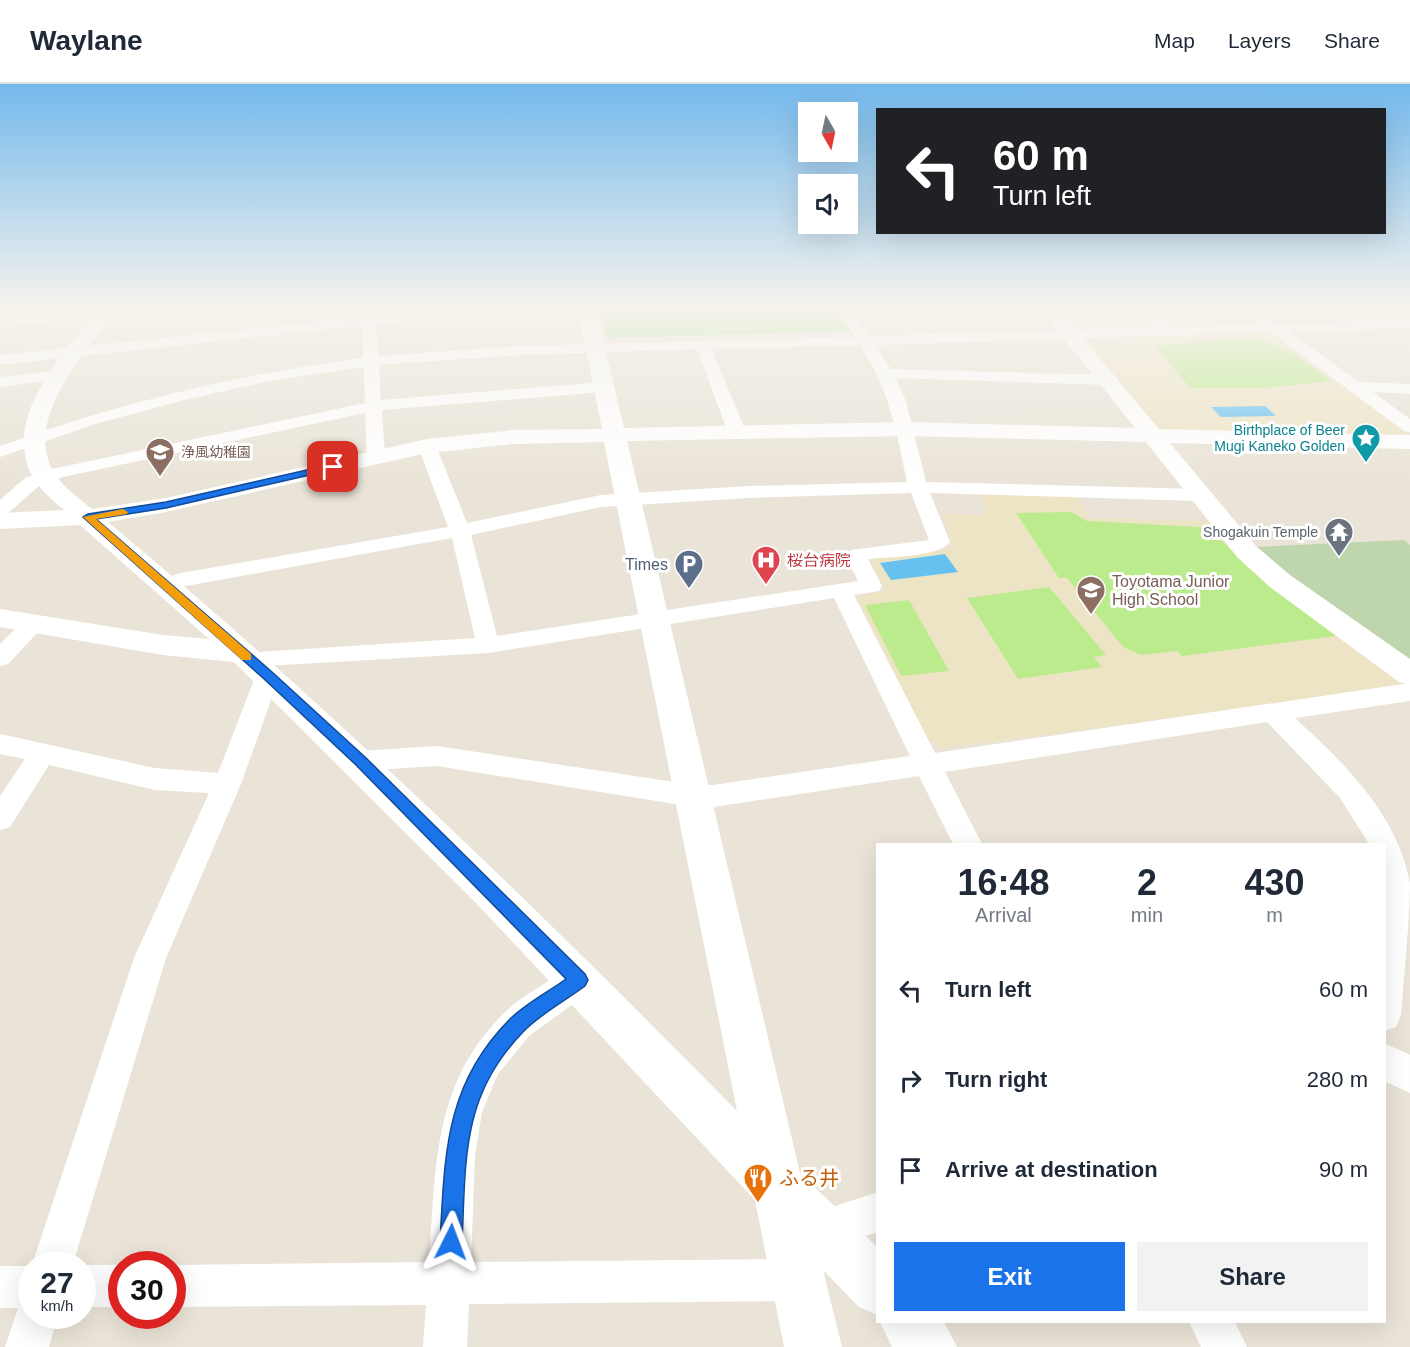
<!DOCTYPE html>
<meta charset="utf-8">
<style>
body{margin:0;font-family:Arial,"Noto Sans JP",sans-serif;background:#f2f2f3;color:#1f2937;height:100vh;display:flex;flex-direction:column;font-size:22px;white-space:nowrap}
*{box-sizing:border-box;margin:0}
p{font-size:20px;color:#747a83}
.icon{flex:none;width:33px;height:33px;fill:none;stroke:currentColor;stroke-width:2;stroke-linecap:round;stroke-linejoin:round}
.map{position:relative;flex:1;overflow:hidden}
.panel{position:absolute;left:876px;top:759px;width:510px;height:480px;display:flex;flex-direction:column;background:#fff;border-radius:0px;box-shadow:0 6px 24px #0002}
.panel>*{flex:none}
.top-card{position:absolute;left:876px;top:24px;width:510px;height:126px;border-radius:0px;box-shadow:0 6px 24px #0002;background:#202124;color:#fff;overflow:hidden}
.needle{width:39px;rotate:171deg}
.controls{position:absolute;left:798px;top:18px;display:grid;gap:12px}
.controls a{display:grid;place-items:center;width:60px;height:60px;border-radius:0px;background:#fff;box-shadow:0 6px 24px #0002;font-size:30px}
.speed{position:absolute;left:18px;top:1167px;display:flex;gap:12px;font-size:30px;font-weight:700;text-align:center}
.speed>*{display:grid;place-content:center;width:78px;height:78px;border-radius:50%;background:#fff;box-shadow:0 6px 24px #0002;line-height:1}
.speed small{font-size:15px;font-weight:400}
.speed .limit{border:9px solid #d22;background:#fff;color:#111}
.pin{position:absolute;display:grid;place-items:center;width:51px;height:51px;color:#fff;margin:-26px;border-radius:12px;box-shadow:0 3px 9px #0006}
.me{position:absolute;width:66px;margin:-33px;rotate:3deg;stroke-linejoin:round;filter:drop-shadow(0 0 4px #0008)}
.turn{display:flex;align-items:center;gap:21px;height:126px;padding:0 18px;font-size:27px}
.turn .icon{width:78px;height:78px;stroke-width:2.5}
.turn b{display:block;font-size:42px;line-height:51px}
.eta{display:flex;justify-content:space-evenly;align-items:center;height:102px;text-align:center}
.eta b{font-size:36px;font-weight:600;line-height:42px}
.primary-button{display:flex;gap:12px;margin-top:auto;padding:12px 18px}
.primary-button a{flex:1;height:69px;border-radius:0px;background:#1a73e8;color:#fff;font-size:24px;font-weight:600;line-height:69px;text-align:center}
.primary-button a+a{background:#f2f2f3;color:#1f2937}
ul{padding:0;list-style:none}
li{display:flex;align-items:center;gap:18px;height:90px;padding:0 18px}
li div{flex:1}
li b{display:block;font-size:22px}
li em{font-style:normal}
header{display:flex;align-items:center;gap:36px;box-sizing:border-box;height:84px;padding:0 30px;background:#fff;border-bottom:2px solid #e0e1e3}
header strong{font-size:28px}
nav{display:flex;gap:33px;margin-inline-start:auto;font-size:21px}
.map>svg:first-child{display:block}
.education{fill:#ede4c6}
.green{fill:#a7e392}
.cemetery{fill:#bed5ae}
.pitch{fill:#bbeb8d}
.water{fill:#66c1f1}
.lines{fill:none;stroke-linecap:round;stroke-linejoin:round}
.street{fill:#fff;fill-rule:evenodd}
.secondary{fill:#fff;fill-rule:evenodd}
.route{fill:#1a73e8;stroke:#114b97;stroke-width:1.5}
.slow{fill:#f59e0b}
.labels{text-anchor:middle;stroke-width:6;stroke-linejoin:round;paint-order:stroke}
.far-culture-label{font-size:14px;fill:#0d838f;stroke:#fff;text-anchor:end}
.far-education-label{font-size:14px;fill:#785e54;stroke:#fff;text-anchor:start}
.far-worship-label{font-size:14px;fill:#5b616d;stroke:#fff;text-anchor:end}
.health-label{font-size:16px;fill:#be3a42;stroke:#fff;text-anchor:start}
.service-label{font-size:16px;fill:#4e5e75;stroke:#fff;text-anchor:end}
.education-label{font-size:16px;fill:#785e54;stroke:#fff;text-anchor:start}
.near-food-label{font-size:20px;fill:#c56008;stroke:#fff;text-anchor:start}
</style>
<header>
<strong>Waylane</strong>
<nav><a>Map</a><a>Layers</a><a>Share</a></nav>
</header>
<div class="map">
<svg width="1410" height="1263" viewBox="0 0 1410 1263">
<rect width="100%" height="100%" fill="#eae4d8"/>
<g class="education">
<path d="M 1271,248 L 1410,353 L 1160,347 L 1084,255 Z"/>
<path d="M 979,408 L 1077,412 L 1090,434 L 1214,437 L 1400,591 L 1402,602 L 941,665 L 926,655 L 857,515 L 861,511 L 886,507 L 870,479 L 874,475 L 954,464 L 942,430 L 987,431 Z"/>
</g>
<path class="green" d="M 618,222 L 836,222 L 851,247 L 611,254 L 606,252 L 600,225 Z"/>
<path class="cemetery" d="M 1404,456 L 1410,461 L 1410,575 L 1309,508 L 1256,463 Z"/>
<g class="pitch">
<path d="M 1253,253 L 1292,268 L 1331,297 L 1263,304 L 1190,304 L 1155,262 Z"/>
<path d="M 1071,428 L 1087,437 L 1199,443 L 1214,450 L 1273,504 L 1336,552 L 1182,572 L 1177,567 L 1141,571 L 1123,563 L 1067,494 L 1059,494 L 1016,429 Z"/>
<path d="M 1049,503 L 1106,571 L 1094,573 L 1102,583 L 1018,595 L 967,514 Z"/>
<path d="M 909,516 L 949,587 L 901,592 L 865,521 Z"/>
</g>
<g class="water">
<path d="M 1265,322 L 1276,332 L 1221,333 L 1211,323 Z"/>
<path d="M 945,470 L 958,488 L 891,496 L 880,479 Z"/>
</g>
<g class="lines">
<g class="street">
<path d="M 126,222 L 176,222 L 169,226 L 0,243 L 0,235 Z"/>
<path d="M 361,222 L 375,222 L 375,231 L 509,222 L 580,222 L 573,226 L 376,240 L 378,272 L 522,262 L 855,253 L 835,222 L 849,222 L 869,252 L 1156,243 L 1133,222 L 1148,222 L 1173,243 L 1260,240 L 1237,222 L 1253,222 L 1277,240 L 1410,236 L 1410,244 L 1289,248 L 1359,298 L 1410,300 L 1410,310 L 1373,308 L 1410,335 L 1410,348 L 1404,347 L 1271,248 L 875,261 L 891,285 L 1107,291 L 1115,296 L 1107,301 L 896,294 L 906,317 L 926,398 L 1200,405 L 1210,411 L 1200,417 L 930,409 L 950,458 C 940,473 886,473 868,475 L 882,502 L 879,507 L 854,511 L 935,669 L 1410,599 L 1410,617 L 1295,634 C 1345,680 1397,730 1410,799 C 1410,813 1409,830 1408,845 C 1406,873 1403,902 1401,931 L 1396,943 L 1384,947 L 1384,760 L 1369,760 L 1340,714 L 1267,638 L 945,688 L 982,760 L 953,760 L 919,692 L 713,723 L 694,723 L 437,682 L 360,687 L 351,684 L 347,677 L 351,670 L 360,667 L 437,662 L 694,701 L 713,701 L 910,672 L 834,514 L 488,569 L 249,583 L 241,581 L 237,575 L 241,569 L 475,554 L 452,454 L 186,502 L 167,508 L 159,506 L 156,501 L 159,496 L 181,489 L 448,443 L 418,362 L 427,357 L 436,362 L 467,439 L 601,411 L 748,402 L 907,398 C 896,345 890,308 860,261 L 712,265 L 745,346 L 736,351 L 727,346 L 697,265 L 522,271 L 379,281 L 381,316 L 603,298 L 611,303 L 603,308 L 382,326 L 385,373 L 376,378 L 367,373 L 365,329 L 63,393 L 39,402 L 7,430 L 0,432 L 0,416 L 25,394 L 52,385 L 365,319 L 364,283 L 274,296 L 184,316 L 95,340 L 0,373 L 0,362 C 118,319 239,290 363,274 L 362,241 L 0,281 L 0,271 L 362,233 ZM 911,409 L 929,456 L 851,466 L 846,473 L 858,497 L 497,552 L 471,451 L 601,423 L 748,414 Z"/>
<path d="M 61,286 L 66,288 L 69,291 L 66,294 L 0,303 L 0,293 Z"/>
<path d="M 33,533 L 41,535 L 44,540 L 41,545 L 8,580 L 0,582 L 0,560 L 25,535 Z"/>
<path d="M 268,583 L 277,585 L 280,591 L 241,700 L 166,874 L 73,1180 L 32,1181 L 134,874 L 209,709 L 155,706 L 49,681 L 10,743 L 0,746 L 0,712 L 25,675 L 0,670 L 0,650 L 155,684 L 218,689 L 256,591 L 259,585 Z"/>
<path d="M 579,880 L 591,885 L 596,896 L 591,907 L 529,952 L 498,990 L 482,1028 L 475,1072 L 471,1178 L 799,1175 L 814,1181 L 820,1196 L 814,1211 L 799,1217 L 469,1220 L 467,1263 L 423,1263 L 426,1221 L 172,1223 L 172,1181 L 429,1178 C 436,1085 432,1001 503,930 C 521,912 547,899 567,885 Z"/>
<path d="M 1384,959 L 1410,971 L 1410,1009 L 1384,997 Z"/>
<path d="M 878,1108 L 878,1148 L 822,1165 L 808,1159 L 802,1145 L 808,1131 Z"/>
<rect x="82" y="1181" width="40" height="42"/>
<path d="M 0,1182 L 32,1182 L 32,1232 L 58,1232 L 49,1263 L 5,1263 L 18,1224 L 0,1224 Z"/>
<path d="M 1189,1238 L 1235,1238 L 1247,1263 L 1201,1263 Z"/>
</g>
<g class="secondary">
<path d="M 102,222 L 120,222 C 90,264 20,334 55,390 C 63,403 80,415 92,425 L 166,414 L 427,355 L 514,346 L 602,345 L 577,222 L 595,222 L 624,344 L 907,338 L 1135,344 L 1038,222 L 1056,222 L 1159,345 L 1410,351 L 1410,365 L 1170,359 L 1256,462 L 1290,491 L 1410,575 L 1410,601 L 1399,598 L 1270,503 L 1238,474 L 1146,358 L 907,352 L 627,357 L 800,1089 L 878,1164 L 878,1231 L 859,1223 L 823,1186 L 842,1263 L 784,1263 L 755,1116 L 477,820 L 234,578 L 163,571 L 0,543 L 0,525 L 163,551 L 209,555 L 80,441 L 0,445 L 0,429 L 64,426 C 52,416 37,403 30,388 C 4,327 67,266 102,222 ZM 604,358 L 737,1027 C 535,822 329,622 108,438 L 166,428 L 427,369 L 514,360 Z"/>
<path d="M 880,1238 L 944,1238 L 957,1263 L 892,1263 Z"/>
</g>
</g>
<linearGradient id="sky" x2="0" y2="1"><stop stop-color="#74b9ec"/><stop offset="0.56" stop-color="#f6f3ed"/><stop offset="1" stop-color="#f6f3ed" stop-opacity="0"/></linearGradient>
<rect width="1410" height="399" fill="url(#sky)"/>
<path class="route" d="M 333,380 L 338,383 L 336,385 L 166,424 L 96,435 L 272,588 L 365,673 L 585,890 L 588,896 L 585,902 C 565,917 540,930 523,948 C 461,1012 466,1075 462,1158 L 459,1166 L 451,1169 L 443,1166 L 440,1158 C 445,1072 444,1001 510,935 C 525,920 548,908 566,895 L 355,680 L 263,594 L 83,433 L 88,430 L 166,418 Z"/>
<path class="slow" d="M 123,425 L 128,428 L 127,430 L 96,435 L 251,570 L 251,576 L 242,576 L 83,433 Z"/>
<defs>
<g id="sight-pin" transform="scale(1.5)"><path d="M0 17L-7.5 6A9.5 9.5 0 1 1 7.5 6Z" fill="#0f9aa8" stroke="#fff"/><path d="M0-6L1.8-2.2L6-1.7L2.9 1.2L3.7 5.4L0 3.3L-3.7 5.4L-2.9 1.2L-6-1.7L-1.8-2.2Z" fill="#fff"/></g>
<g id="school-pin" transform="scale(1.5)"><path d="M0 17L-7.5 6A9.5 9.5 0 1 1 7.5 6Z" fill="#8d6e63" stroke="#fff"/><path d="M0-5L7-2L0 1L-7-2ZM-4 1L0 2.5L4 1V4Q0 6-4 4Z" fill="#fff"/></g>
<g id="temple-pin" transform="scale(1.5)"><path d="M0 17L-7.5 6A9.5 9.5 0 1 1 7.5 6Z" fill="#6b7280" stroke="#fff"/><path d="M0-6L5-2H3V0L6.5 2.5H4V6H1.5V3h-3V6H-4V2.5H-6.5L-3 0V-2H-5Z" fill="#fff"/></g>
<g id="hospital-pin" transform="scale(1.5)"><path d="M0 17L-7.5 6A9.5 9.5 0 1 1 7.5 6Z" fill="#e0444e" stroke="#fff"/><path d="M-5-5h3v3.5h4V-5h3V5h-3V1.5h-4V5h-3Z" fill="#fff"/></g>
<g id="parking-pin" transform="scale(1.5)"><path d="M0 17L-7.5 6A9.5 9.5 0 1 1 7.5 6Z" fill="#5c6f8a" stroke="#fff"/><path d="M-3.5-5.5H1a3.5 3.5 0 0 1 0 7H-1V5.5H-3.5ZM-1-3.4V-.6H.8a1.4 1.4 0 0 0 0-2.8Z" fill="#fff"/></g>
<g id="restaurant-pin" transform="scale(1.5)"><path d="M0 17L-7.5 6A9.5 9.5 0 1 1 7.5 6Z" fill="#e8710a" stroke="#fff"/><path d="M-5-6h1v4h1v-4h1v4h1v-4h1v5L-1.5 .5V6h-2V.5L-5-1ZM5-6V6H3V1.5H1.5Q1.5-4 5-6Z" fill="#fff"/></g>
</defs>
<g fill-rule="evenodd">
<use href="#sight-pin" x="1366" y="354"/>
<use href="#school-pin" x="160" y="368"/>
<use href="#temple-pin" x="1339" y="448"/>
<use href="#hospital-pin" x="766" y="476"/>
<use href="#parking-pin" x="689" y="480"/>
<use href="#school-pin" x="1091" y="506"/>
<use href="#restaurant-pin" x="758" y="1094"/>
</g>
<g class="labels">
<g class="far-culture-label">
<text x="1345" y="351">Birthplace of Beer<tspan x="1345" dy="16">Mugi Kaneko Golden</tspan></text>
</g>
<g class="far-education-label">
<text x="181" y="373">浄風幼稚園</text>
</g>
<g class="far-worship-label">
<text x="1318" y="453">Shogakuin Temple</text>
</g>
<g class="health-label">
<text x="787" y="482">桜台病院</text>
</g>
<g class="service-label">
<text x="668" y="486">Times</text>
</g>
<g class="education-label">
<text x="1112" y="503">Toyotama Junior<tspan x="1112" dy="18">High School</tspan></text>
</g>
<g class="near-food-label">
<text x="779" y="1101">ふる井</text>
</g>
</g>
</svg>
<div class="controls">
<a><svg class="needle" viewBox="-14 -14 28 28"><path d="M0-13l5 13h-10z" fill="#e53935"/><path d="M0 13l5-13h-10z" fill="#747a83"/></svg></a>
<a><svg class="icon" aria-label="sound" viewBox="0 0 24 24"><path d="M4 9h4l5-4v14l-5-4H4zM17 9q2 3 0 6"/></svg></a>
</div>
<div class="speed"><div>27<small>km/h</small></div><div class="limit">30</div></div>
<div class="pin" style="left:333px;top:383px;background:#d93025"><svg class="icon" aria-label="arrive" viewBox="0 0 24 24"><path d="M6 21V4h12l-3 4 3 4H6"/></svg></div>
<svg class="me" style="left:451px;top:1158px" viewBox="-20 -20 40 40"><path d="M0-17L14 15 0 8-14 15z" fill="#1a73e8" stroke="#fff" stroke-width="4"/></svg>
<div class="top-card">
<div class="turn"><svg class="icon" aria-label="left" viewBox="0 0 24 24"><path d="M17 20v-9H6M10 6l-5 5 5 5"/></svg><div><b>60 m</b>Turn left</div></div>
</div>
<section class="panel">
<div class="eta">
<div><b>16:48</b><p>Arrival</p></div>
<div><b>2</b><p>min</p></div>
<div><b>430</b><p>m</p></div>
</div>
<ul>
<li><svg class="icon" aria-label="left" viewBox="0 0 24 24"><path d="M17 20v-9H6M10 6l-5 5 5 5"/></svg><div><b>Turn left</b></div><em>60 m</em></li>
<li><svg class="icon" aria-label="right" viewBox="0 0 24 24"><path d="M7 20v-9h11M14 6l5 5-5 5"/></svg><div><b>Turn right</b></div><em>280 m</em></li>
<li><svg class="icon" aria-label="arrive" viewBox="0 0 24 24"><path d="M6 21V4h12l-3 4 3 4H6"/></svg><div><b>Arrive at destination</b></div><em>90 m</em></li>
</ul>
<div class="primary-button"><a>Exit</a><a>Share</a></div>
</section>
</div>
